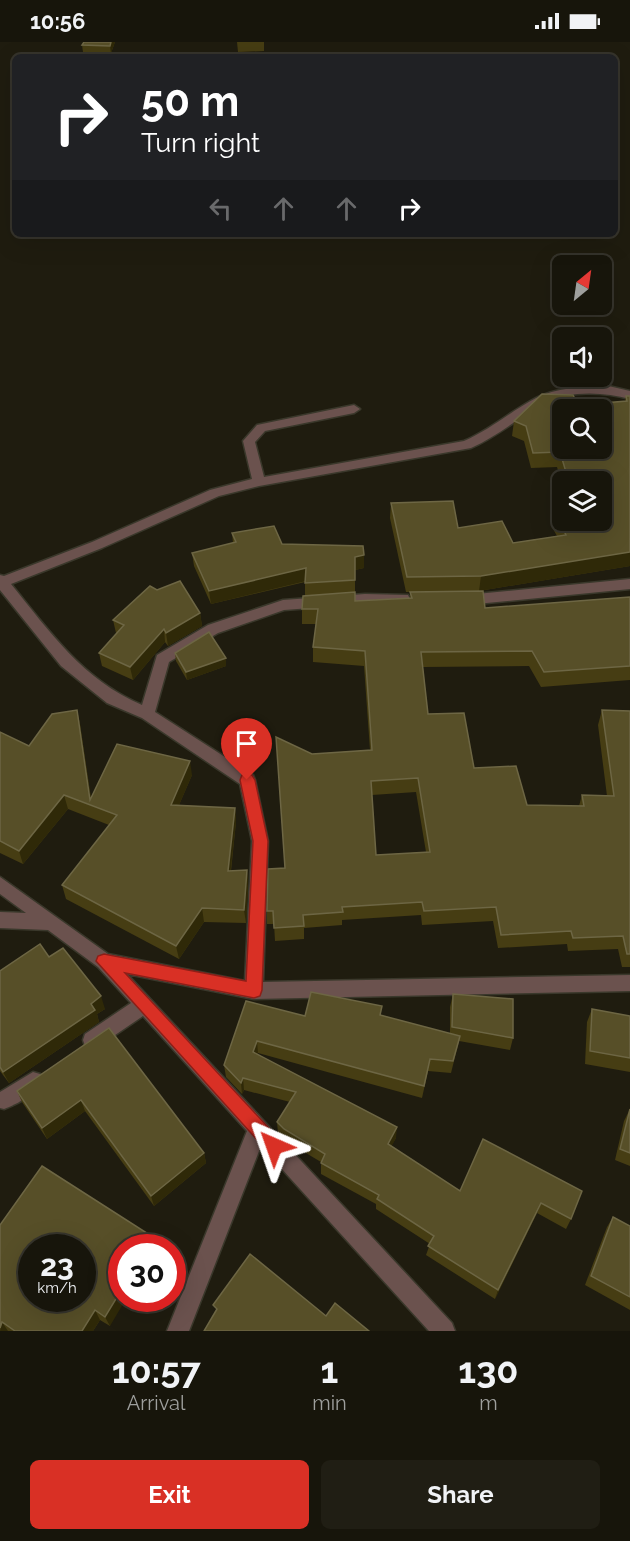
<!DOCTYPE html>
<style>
body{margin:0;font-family:Raleway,sans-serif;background:#201e14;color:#f1f3f6;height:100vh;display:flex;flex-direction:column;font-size:22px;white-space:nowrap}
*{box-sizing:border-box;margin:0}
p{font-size:20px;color:#9e9f9d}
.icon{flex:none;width:33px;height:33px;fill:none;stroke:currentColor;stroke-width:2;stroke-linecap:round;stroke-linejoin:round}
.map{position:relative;height:1289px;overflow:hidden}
.details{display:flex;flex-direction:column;background:#17150b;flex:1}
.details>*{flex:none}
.banner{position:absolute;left:12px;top:12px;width:606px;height:183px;border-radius:9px;box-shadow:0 6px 24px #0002,0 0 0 2px #36342c;background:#202124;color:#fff;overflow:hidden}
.needle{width:39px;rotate:29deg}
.buttons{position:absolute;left:552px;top:213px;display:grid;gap:12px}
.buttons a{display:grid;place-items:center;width:60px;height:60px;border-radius:9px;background:#17150b;box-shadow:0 6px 24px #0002,0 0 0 2px #36342c;font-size:30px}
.speed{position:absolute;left:18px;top:1192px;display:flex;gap:12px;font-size:30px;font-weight:700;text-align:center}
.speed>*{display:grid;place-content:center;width:78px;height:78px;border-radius:50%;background:#17150b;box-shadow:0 6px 24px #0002,0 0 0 2px #36342c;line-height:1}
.speed small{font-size:15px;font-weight:400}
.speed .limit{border:9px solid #d22;background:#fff;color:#111}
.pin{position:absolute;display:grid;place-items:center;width:51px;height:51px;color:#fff;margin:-62px -26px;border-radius:50% 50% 50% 0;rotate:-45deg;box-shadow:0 0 6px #0007}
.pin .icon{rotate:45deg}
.me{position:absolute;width:66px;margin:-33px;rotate:317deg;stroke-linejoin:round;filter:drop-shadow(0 0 4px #0008)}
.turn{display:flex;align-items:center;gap:21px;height:126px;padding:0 30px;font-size:27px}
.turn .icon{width:78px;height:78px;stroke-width:2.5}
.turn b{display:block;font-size:42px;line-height:51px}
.lanes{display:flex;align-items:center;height:57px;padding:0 30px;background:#0003;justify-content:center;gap:30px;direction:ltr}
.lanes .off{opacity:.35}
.eta{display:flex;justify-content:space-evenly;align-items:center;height:102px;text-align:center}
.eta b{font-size:36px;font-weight:700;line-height:42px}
.cta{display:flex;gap:12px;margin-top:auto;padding:12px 30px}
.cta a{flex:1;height:69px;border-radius:9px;background:#d93025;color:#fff;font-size:24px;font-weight:700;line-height:69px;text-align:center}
.cta a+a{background:#201e14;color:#f1f3f6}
.status{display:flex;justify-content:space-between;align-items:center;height:42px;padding:0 30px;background:#17150b;direction:ltr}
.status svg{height:16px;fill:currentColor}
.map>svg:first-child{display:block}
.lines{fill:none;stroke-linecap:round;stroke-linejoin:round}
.minor-casing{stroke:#3a382b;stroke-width:3}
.minor{fill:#6b524e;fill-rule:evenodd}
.wall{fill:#463d13;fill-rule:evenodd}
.shaded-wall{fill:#2f2908}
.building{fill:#574f28;stroke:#6d6644;stroke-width:1.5;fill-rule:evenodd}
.route{fill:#d93025;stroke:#8d1f18;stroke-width:1.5}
</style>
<div class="status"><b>10:56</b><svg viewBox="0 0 49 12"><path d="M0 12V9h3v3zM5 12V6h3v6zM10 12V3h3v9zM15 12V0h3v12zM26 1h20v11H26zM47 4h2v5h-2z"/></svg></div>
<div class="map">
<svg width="630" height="1289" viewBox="0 0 630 1289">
<rect width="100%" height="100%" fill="#1f1c0f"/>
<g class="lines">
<g class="minor-casing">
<g id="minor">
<path d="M 604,343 L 630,349 L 630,357 C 603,350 569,348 543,362 C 518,376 498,394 471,406 L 259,444 L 219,454 L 102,506 L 11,542 C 50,590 83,638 142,663 L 157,613 L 208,583 L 283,558 L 365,552 L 408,553 L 410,557 L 408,561 L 403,562 L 365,562 L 284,568 L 218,591 L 169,620 L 155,670 L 253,733 L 255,738 L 268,799 L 263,940 L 630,933 L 630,949 L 254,957 L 127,932 L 452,1281 L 455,1289 L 429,1289 L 261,1104 L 189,1289 L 167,1289 L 247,1089 L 143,974 L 99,1004 L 92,1007 L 85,1004 L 83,998 L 85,992 L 131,961 L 98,925 L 48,888 L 0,886 L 0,870 L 26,871 L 0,852 L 0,835 L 108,912 L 245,939 L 252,799 L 240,742 L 142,676 L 107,661 L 61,624 L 0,548 L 0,533 L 4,534 L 92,500 L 210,448 L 252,437 L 243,399 L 257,383 L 354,363 L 360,367 L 354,371 L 265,389 L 255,400 L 264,435 L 464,399 C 490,388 511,369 536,356 C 555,346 582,345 604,343 Z"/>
<path d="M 630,537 L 630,547 L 466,563 L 459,558 L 466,553 Z"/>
<path d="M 33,1030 L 40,1032 L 42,1039 C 37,1052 17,1062 4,1067 L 0,1066 L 0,1050 Z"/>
</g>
</g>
<use href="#minor" class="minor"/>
</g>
<g class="wall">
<path d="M 115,0 L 111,11 L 83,10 L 82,3 Z"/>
<path d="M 237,0 L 264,0 L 264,9 L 238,10 Z"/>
<path d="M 626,354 L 630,354 L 630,524 L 479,549 L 485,566 L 630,555 L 630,638 L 541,645 L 529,624 L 423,625 L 428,672 L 474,726 L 527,763 L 579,764 L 582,753 L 607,754 L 598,683 L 602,668 L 630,669 L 630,925 L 622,925 L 618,907 L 568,909 L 567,902 L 498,906 L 493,879 L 422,883 L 421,873 L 342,878 L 342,883 L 304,886 L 304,897 L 275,899 L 274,882 L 267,882 L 267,869 L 285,826 L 276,695 L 312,712 L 370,708 L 364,624 L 313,620 L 313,605 L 316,582 L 302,582 L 302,567 L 305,554 L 305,540 L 211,562 L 194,524 L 192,511 L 233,501 L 232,491 L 282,502 L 364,526 L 355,528 L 355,559 L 410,556 L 410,550 L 406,550 L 390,476 L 391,461 L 458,486 L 513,501 L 557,494 L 552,485 L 555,471 L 602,478 L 602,440 L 562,440 L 562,442 L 557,425 L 531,426 L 524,399 L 512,394 L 514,379 L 578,363 L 625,359 ZM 416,750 L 426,810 L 376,813 L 372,753 Z"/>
<path d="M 200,571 L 202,584 L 168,604 L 165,600 L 133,638 L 102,624 L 99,611 L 117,591 L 116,591 L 113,578 Z"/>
<path d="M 175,611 L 226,616 L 226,624 L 187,638 L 176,619 Z"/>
<path d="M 77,668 L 80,682 L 91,756 L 192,733 L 179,763 L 235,766 L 236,780 L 231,829 L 247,828 L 248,842 L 246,881 L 204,880 L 179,917 L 66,857 L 62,843 L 109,783 L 68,767 L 23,822 L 0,811 L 0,690 L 29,704 Z"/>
<path d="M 49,915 L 105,967 L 97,972 L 99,980 L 9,1041 L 0,1029 L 0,929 Z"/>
<path d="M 453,952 L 513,996 L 510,1008 L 459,999 L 451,1031 L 428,1029 L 422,1056 L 258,1011 L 258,1012 L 396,1096 L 391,1104 L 460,1149 L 483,1097 L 571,1177 L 566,1187 L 537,1171 L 495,1257 L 426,1213 L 430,1202 L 376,1167 L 376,1162 L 321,1132 L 321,1120 L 284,1098 L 278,1091 L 277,1080 L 290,1060 L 244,1048 L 242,1052 L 226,1035 L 224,1023 L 246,959 L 305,974 L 381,973 L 450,992 L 450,965 Z"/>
<path d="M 592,967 L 630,974 L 630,1030 L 585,1022 L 587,980 Z"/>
<path d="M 109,986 L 204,1111 L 206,1121 L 154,1164 L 85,1069 L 47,1097 L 22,1060 L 17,1049 Z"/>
<path d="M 630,1067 L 630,1124 L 615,1118 L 624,1079 Z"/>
<path d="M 613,1175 L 630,1184 L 630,1268 L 585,1243 L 607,1185 Z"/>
<path d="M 0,1183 L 153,1195 L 156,1206 L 122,1206 L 110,1284 L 100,1278 L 93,1289 L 0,1289 Z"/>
</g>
<g class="shaded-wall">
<path d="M 111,0 L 115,0 L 111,11 L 110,4 Z"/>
<path d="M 630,510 L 630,524 L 479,549 L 481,534 Z"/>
<path d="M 364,513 L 364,526 L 355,528 L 355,515 Z"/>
<path d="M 306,526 L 306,539 L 211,562 L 209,549 Z"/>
<path d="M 200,571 L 202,584 L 168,604 L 166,591 Z"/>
<path d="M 164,587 L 165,600 L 133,638 L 130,625 Z"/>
<path d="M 226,616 L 226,624 L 187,638 L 186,630 Z"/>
<path d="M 77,668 L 80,682 L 92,764 L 90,758 Z"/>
<path d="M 190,719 L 192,733 L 173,777 L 171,763 Z"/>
<path d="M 64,753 L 68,767 L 23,822 L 19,809 Z"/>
<path d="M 235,766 L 236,780 L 229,843 L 228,829 Z"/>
<path d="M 247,828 L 248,842 L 246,881 L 244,868 Z"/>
<path d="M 202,866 L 204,880 L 179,917 L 176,904 Z"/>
<path d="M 101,954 L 105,967 L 97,972 L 99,980 L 9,1041 L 3,1030 Z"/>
<path d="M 257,999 L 258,1011 L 254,1022 L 253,1010 Z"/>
<path d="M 243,1036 L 244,1048 L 242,1052 L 241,1041 Z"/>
<path d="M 81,1058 L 85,1069 L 47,1097 L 42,1086 Z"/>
<path d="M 397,1085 L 396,1096 L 387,1113 L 388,1102 Z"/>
<path d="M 204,1111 L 206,1121 L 154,1164 L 151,1154 Z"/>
<path d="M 541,1161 L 537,1171 L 495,1257 L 498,1248 Z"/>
<path d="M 153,1195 L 156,1206 L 146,1206 Z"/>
<path d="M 122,1247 L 122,1257 L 126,1257 L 110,1284 L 105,1275 Z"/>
<path d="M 95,1268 L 100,1278 L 93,1289 L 82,1289 Z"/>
<path d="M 2,1280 L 8,1289 L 0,1289 Z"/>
</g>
<g class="building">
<path d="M 84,0 L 111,0 L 110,4 L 82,3 Z"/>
<path d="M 542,352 L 573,353 L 578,363 L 627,359 L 626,354 L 630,354 L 630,510 L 481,534 L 407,535 L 391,461 L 453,459 L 458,486 L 502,479 L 513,501 L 566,493 L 555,471 L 562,469 L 562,478 L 602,478 L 602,440 L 569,440 L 560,410 L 533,411 L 526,384 L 514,379 ZM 562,368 L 602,368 L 602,406 L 562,406 Z"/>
<path d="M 274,484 L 282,502 L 363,504 L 364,513 L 355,515 L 355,538 L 305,541 L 306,526 L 209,549 L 192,511 L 236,500 L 232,491 Z"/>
<path d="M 180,539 L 200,571 L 166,591 L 164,587 L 130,625 L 99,611 L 124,583 L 113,578 L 150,544 L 157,548 Z"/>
<path d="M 483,549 L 485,566 L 630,555 L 630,624 L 544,630 L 532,609 L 421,610 L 428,672 L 464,671 L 474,726 L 516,724 L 527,763 L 584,764 L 582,753 L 614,754 L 602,668 L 630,669 L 630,912 L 627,912 L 623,894 L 573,896 L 571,889 L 501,893 L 496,865 L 424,869 L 422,860 L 342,865 L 343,870 L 303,873 L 304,884 L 274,886 L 273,869 L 267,869 L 268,827 L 285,826 L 276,695 L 312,712 L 372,708 L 365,609 L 313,605 L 318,567 L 302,567 L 303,554 L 355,550 L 355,559 L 412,556 L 410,550 ZM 418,736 L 430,810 L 376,813 L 371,739 Z"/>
<path d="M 209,590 L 226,616 L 186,630 L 175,611 Z"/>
<path d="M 77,668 L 90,758 L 117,702 L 190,719 L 171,763 L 235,766 L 228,829 L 247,828 L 244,868 L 202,866 L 176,904 L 62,843 L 117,773 L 64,753 L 19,809 L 0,799 L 0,690 L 29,704 L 52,672 Z"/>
<path d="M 40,902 L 49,915 L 63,906 L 101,954 L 91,962 L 95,968 L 3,1030 L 0,1025 L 0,929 Z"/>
<path d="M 311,950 L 382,964 L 380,973 L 460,994 L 453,1019 L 430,1017 L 424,1044 L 257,999 L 253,1010 L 397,1085 L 388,1102 L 460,1149 L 483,1097 L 582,1149 L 571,1177 L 541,1161 L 498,1248 L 428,1204 L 434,1194 L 377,1157 L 379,1153 L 321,1121 L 325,1112 L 284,1087 L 277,1080 L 296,1050 L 243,1036 L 241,1041 L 224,1023 L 246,959 L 305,974 Z"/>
<path d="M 453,952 L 513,957 L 513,996 L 452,985 Z"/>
<path d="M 592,967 L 630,974 L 630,1016 L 590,1009 Z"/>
<path d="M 109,986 L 204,1111 L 151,1154 L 81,1058 L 42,1086 L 17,1049 Z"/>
<path d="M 630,1067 L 630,1111 L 620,1107 Z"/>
<path d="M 42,1124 L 153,1195 L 146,1206 L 122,1206 L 122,1247 L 105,1275 L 95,1268 L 82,1289 L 15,1289 L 2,1280 L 0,1286 L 0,1183 ZM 32,1206 L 82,1206 L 82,1257 L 32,1257 Z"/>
<path d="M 613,1175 L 630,1184 L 630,1255 L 591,1234 Z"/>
<path d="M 250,1212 L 326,1274 L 335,1261 L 369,1289 L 204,1289 L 217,1267 L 213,1263 Z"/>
</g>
<path class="route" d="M 247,732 L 252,733 L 255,738 L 268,799 L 262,948 L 260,954 L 254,956 L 125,931 L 280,1098 L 283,1104 L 280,1110 L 274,1113 L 268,1110 L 96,919 L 98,914 L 104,912 L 246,939 L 253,799 L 240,738 L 242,733 Z"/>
</svg>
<div class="buttons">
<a><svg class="needle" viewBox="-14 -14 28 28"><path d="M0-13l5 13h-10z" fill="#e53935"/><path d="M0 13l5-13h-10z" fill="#9e9f9d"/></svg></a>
<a><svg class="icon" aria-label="sound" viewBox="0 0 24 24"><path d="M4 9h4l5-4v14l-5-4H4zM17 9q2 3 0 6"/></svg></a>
<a><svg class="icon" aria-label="search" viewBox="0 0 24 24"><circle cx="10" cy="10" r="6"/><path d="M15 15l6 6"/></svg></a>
<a><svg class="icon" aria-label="layers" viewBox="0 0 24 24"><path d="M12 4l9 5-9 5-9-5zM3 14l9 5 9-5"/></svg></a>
</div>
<div class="speed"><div>23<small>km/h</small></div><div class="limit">30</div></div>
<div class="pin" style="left:247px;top:738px;background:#d93025"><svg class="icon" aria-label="arrive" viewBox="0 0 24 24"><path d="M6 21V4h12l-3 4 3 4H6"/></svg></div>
<svg class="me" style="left:274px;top:1104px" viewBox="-20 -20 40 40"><path d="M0-17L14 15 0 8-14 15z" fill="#d93025" stroke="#fff" stroke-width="4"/></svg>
<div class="banner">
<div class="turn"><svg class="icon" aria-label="right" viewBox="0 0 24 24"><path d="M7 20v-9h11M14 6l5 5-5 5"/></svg><div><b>50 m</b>Turn right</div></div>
<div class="lanes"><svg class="icon off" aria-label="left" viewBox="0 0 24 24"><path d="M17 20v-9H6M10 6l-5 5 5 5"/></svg><svg class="icon off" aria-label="ahead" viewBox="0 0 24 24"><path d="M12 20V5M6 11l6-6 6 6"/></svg><svg class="icon off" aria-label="ahead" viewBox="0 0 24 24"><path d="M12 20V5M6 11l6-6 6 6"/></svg><svg class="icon" aria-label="right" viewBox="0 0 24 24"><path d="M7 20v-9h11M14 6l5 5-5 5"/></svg></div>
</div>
</div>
<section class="details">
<div class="eta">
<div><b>10:57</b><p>Arrival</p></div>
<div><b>1</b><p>min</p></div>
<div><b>130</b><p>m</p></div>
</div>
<div class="cta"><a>Exit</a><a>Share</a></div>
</section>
